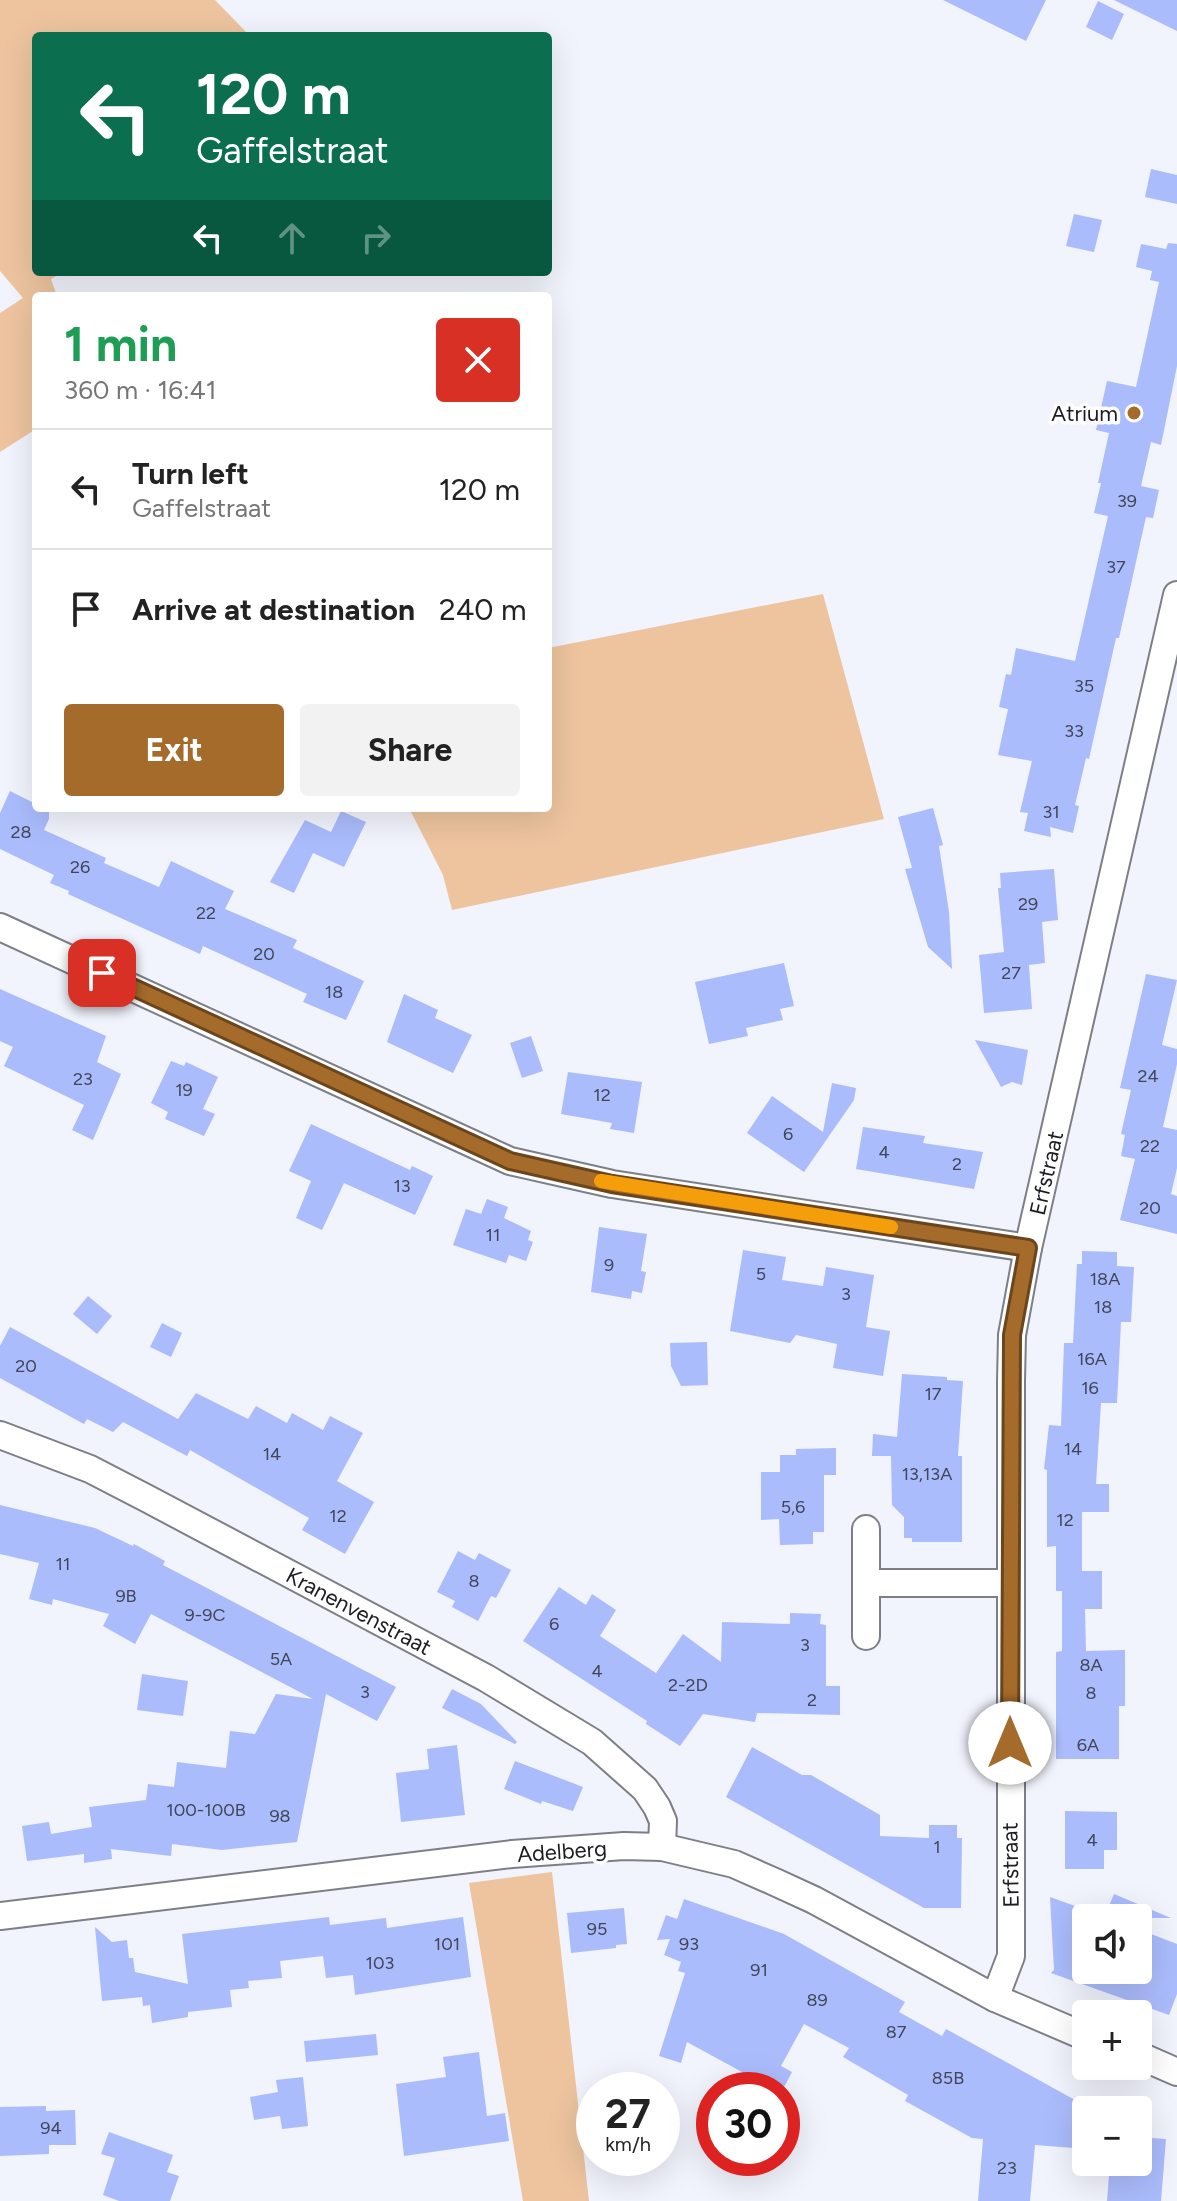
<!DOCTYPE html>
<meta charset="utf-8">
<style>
body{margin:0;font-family:Figtree,sans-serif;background:#f2f2f2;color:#222;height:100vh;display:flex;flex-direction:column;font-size:30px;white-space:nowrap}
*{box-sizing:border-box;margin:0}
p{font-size:26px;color:#767676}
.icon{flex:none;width:44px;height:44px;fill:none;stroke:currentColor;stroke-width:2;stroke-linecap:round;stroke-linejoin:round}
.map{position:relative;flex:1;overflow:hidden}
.side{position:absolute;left:32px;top:292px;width:520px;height:520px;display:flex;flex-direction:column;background:#fff;border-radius:8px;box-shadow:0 8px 32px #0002}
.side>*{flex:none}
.guide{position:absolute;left:32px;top:32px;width:520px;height:244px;border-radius:8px;box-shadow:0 8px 32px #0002;background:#0b6e4f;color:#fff;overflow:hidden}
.fabs{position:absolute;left:1072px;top:1904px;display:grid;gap:16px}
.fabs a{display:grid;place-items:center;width:80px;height:80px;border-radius:8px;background:#fff;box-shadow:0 8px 32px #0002;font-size:40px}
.speed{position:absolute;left:576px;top:2072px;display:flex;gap:16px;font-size:40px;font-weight:700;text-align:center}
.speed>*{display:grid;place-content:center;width:104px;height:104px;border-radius:50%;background:#fff;box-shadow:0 8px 32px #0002;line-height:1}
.speed small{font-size:20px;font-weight:400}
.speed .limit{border:12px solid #d22;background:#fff;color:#111}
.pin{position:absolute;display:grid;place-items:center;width:68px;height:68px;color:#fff;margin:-34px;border-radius:16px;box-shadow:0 4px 12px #0006}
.me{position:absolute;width:88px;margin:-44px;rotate:0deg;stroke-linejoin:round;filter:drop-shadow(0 0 6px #0008)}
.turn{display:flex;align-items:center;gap:28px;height:168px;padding:0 32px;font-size:36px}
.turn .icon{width:104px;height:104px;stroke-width:2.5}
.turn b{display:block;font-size:56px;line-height:68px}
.lanes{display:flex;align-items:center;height:76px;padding:0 32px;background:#0003;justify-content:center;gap:40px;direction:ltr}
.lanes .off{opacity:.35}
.round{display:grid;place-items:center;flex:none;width:84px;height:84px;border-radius:8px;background:#f2f2f2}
.headline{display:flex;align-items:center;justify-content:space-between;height:136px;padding:0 32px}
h1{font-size:48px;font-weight:700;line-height:60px;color:#1e9e55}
.cta{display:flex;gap:16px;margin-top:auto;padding:16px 32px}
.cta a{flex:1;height:92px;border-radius:8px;background:#a56b2b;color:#fff;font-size:32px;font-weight:700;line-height:92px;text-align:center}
.cta a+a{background:#f2f2f2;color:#222}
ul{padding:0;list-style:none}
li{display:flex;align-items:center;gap:24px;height:120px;padding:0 32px;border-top:2px solid #e0e0e0}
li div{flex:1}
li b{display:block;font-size:30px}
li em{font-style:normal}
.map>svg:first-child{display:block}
.green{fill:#edc49e}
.building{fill:#aabcfc}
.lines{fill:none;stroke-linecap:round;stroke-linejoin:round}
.minor-casing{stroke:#7d7f87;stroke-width:30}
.minor{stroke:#fff;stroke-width:26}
.route-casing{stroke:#6b461c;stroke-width:20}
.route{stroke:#a56b2b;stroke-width:14}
.slow{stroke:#f59e0b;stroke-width:14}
.poi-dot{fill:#a56b2b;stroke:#fff;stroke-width:3}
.labels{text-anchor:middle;stroke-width:7;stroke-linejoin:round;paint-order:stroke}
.number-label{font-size:18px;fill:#404557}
.poi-label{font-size:22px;fill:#1c1d20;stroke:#fff;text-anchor:end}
.street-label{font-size:22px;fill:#1c1d20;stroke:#fff}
</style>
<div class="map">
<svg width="1177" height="2201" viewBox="0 0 1177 2201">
<rect width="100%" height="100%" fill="#f1f3fd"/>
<g class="green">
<path d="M 0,0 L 215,0 L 250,36 L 36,36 L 36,272 L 63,272 L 51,279 L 57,296 L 36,296 L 36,429 L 0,452 L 0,313 L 23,298 L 0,271 Z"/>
<path d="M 823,594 L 884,819 L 452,910 L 443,875 L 409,808 L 548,808 L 548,648 Z"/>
<path d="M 552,1872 L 589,2201 L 523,2201 L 469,1883 Z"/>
</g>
<g class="building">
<path d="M 943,0 L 1046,0 L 1026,41 Z"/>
<path d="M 1114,0 L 1177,0 L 1177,31 Z"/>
<path d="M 1098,1 L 1124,14 L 1112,40 L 1086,27 Z"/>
<path d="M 1151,169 L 1177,175 L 1177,204 L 1145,197 Z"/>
<path d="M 1074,214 L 1102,220 L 1094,252 L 1066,246 Z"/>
<path d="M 1168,243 L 1177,244 L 1177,366 L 1161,445 L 1151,442 L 1141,486 L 1159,490 L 1153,518 L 1146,517 L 1119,638 L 1116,638 L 1089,759 L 1086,758 L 1075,805 L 1079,806 L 1073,833 L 1050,827 L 1051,837 L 1024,831 L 1028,813 L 1020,812 L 1032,761 L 998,755 L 1008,709 L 999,707 L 1006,674 L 1011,675 L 1016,648 L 1075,661 L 1108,516 L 1094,513 L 1101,483 L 1098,483 L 1109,433 L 1096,430 L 1107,381 L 1136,387 L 1159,282 L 1150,280 L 1152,271 L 1136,267 L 1141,244 L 1166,249 Z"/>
<path d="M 10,791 L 36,804 L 36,808 L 49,810 L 49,819 L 44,830 L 106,858 L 104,863 L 159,887 L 171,861 L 234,891 L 225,909 L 297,940 L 293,948 L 364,981 L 346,1020 L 303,1002 L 307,994 L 203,946 L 200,954 L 68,894 L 69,891 L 50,883 L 54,875 L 0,849 L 0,813 Z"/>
<path d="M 933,808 L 943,845 L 939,846 L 949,912 L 952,969 L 928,947 L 905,869 L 912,868 L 898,817 Z"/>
<path d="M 341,811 L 366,822 L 344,867 L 313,853 L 294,893 L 270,882 L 305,820 L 331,832 Z"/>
<path d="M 1054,869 L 1058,920 L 1042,922 L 1045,963 L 1029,965 L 1032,1009 L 984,1013 L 979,955 L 1004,952 L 998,888 L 1001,888 L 1000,873 Z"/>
<path d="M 784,963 L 794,1006 L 780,1009 L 783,1020 L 746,1028 L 748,1036 L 709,1044 L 695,982 Z"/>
<path d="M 1146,974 L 1177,980 L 1162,1045 L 1177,1049 L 1177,1064 L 1163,1127 L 1177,1130 L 1177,1168 L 1171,1194 L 1177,1196 L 1177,1234 L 1120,1220 L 1135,1159 L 1121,1156 L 1125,1135 L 1121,1134 L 1131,1090 L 1120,1088 Z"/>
<path d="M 0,989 L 106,1036 L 97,1062 L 121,1074 L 93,1140 L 72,1130 L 84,1105 L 4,1066 L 13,1047 L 0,1041 Z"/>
<path d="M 404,994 L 438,1010 L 435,1018 L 472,1035 L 453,1073 L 387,1042 Z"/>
<path d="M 531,1036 L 543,1071 L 522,1078 L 510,1043 Z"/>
<path d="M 975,1040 L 1028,1050 L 1022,1085 L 1012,1082 L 1001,1087 Z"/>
<path d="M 171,1061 L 184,1066 L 186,1062 L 218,1077 L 203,1109 L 215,1114 L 204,1136 L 165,1119 L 168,1112 L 151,1103 Z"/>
<path d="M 568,1072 L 642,1082 L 634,1133 L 610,1129 L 612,1123 L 561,1114 Z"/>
<path d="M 832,1083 L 856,1088 L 854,1100 L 804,1172 L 747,1133 L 772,1096 L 823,1132 Z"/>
<path d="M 311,1124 L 410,1170 L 412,1166 L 433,1176 L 415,1215 L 344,1183 L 322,1230 L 296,1218 L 311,1181 L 289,1171 Z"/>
<path d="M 863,1127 L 925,1136 L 923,1143 L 983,1152 L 974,1189 L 856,1169 Z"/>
<path d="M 487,1199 L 508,1207 L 504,1218 L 531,1231 L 528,1240 L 533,1242 L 526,1261 L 509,1255 L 506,1263 L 453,1245 L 466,1209 L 481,1214 Z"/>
<path d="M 599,1227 L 647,1234 L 641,1271 L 646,1272 L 642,1293 L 632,1291 L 631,1299 L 591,1292 Z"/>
<path d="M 743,1250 L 786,1257 L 782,1280 L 823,1286 L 826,1267 L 874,1275 L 866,1327 L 890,1331 L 883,1376 L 833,1368 L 837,1344 L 796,1335 L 790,1343 L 730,1331 Z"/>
<path d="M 1082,1251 L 1117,1252 L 1117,1266 L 1134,1267 L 1131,1322 L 1121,1322 L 1117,1403 L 1101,1403 L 1096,1484 L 1109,1484 L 1109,1512 L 1082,1512 L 1082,1571 L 1102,1571 L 1102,1609 L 1085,1609 L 1086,1651 L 1125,1650 L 1125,1706 L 1119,1706 L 1119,1759 L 1056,1759 L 1056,1652 L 1062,1651 L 1062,1591 L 1056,1591 L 1056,1546 L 1047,1547 L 1047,1470 L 1044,1469 L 1049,1425 L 1061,1426 L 1064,1343 L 1073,1343 L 1077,1264 L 1082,1264 Z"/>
<path d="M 88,1296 L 112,1316 L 97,1334 L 73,1314 Z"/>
<path d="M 162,1323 L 182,1333 L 171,1357 L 150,1347 Z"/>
<path d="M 10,1327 L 178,1419 L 196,1393 L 248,1419 L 256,1406 L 287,1423 L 292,1413 L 323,1430 L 330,1416 L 363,1433 L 337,1481 L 374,1502 L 345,1554 L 302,1530 L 309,1518 L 190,1450 L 187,1456 L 123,1422 L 113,1432 L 87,1419 L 84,1424 L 0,1378 L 0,1346 Z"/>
<path d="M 707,1342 L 708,1385 L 681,1386 L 671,1366 L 670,1343 Z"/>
<path d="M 902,1374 L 947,1377 L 947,1380 L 963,1381 L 958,1456 L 962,1456 L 962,1542 L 912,1542 L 912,1538 L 904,1538 L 904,1517 L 892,1505 L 891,1456 L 872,1456 L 873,1434 L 897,1437 Z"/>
<path d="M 836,1448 L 836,1475 L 824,1475 L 824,1532 L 813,1532 L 813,1544 L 780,1545 L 779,1519 L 761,1520 L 761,1472 L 780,1472 L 780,1455 L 796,1455 L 796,1449 Z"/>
<path d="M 0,1505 L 95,1528 L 133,1546 L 134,1544 L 165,1561 L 163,1565 L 396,1687 L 377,1721 L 326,1694 L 297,1842 L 222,1850 L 172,1844 L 171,1856 L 111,1849 L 112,1859 L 84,1863 L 84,1854 L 27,1861 L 22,1826 L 49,1822 L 51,1834 L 92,1827 L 89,1807 L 146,1800 L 148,1784 L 174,1787 L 177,1762 L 226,1768 L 230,1731 L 255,1734 L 276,1694 L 313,1699 L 151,1614 L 135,1644 L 103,1626 L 109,1614 L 53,1599 L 52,1605 L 29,1599 L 39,1563 L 0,1554 Z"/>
<path d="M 458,1551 L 475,1560 L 479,1553 L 511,1570 L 496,1598 L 491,1596 L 478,1621 L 452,1607 L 455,1601 L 437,1592 Z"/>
<path d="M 559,1587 L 586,1605 L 592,1594 L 616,1610 L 600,1636 L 656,1673 L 683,1634 L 721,1662 L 722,1622 L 790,1624 L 790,1613 L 821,1614 L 820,1624 L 826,1625 L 826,1686 L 840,1686 L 840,1715 L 757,1713 L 755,1722 L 703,1714 L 680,1746 L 646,1724 L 647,1721 L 523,1641 Z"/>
<path d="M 142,1674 L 188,1681 L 183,1716 L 137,1710 Z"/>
<path d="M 452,1689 L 481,1704 L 517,1742 L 515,1744 L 442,1708 Z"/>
<path d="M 457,1745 L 465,1815 L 401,1822 L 396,1773 L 429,1769 L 427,1749 Z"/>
<path d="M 752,1747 L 802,1775 L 811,1775 L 880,1815 L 880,1836 L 929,1838 L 929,1825 L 957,1825 L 957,1838 L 962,1838 L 961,1908 L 924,1908 L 726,1797 Z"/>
<path d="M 515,1761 L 583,1787 L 573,1811 L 542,1801 L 541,1804 L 504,1789 Z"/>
<path d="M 1065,1811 L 1117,1812 L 1117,1850 L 1104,1850 L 1104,1869 L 1065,1869 Z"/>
<path d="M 1114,1894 L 1171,1918 L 1104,1918 Z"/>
<path d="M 1050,1897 L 1086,1910 L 1086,1970 L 1138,1970 L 1138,1929 L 1177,1944 L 1177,1994 L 1169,2015 L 1051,1973 L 1054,1970 Z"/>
<path d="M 684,1899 L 784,1934 L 905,2002 L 899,2012 L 942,2036 L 946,2029 L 1086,2106 L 1086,2149 L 1035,2145 L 1030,2201 L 978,2201 L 983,2139 L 972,2138 L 905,2101 L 908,2095 L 843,2057 L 849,2048 L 804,2024 L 781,2066 L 792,2072 L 782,2091 L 775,2090 L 687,2042 L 681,2063 L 659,2056 L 685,1973 L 678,1971 L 681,1962 L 664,1955 L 670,1939 L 657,1940 L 666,1915 L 677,1919 Z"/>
<path d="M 624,1908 L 627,1944 L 616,1945 L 616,1948 L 571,1953 L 567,1913 Z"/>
<path d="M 329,1917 L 330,1925 L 386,1918 L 387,1928 L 463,1917 L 471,1977 L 355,1995 L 353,1975 L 326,1978 L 323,1956 L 280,1961 L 282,1978 L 248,1981 L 249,1988 L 230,1990 L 232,2007 L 188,2012 L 188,2017 L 152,2023 L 150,2005 L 143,2006 L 142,1997 L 102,2001 L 95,1927 L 112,1942 L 127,1940 L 129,1958 L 133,1958 L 135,1972 L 188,1984 L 182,1934 Z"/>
<path d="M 376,2034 L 378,2055 L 306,2062 L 304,2041 Z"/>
<path d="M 479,2052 L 487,2116 L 505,2113 L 509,2141 L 404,2156 L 396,2084 L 446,2077 L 443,2057 Z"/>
<path d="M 303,2077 L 308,2126 L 282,2129 L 280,2116 L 254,2120 L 250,2097 L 278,2092 L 276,2080 Z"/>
<path d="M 46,2106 L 46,2111 L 75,2110 L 76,2145 L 49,2145 L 49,2154 L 0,2156 L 0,2107 Z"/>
<path d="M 109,2132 L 173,2155 L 167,2172 L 179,2176 L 170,2201 L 119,2201 L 103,2195 L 115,2158 L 101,2154 Z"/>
<path d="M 1138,2137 L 1166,2139 L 1161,2201 L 1107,2201 L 1110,2162 L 1138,2162 Z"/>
</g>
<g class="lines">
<g class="minor-casing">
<g id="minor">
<path d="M 0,927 L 510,1161 L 612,1184 L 1028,1248"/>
<path d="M 0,1435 L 90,1469 L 148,1499 L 486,1678 L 592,1742 L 645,1789 L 657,1807 L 663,1821 L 662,1847"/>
<path d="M 867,1583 L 1010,1583"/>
<path d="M 866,1636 L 866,1529"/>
<path d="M 0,1916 L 512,1854 L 624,1846 L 662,1847 L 734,1864 L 777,1883 L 814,1900 L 995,1998 L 1086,2037"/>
<path d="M 995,1998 L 1011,1956 L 1011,1381 L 1012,1335 L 1028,1248 L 1177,595"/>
<path d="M 1138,2055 L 1177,2072"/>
</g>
</g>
<use href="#minor" class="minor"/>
</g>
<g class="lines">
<g class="route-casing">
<path id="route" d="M 102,973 L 510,1161 L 612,1184 L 1028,1248 L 1012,1335 L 1010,1743"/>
</g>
<use href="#route" class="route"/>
<path class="slow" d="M 601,1181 L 891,1227"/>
</g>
<circle class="poi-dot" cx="1134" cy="413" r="8"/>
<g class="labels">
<g class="number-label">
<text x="1127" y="507">39</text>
<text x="1116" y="573">37</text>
<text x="1084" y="692">35</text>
<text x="1074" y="737">33</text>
<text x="1051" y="818">31</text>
<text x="21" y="838">28</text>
<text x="80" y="873">26</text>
<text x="1028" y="910">29</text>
<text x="206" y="919">22</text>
<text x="264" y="960">20</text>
<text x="1011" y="979">27</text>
<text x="334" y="998">18</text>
<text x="1148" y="1082">24</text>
<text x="83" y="1085">23</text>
<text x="184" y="1096">19</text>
<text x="602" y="1101">12</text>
<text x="788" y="1140">6</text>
<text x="1150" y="1152">22</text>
<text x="884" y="1158">4</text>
<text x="957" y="1170">2</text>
<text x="402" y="1192">13</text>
<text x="1150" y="1214">20</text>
<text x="493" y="1241">11</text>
<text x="609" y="1271">9</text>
<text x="761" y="1280">5</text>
<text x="1105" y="1285">18A</text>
<text x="846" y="1300">3</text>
<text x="1103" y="1313">18</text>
<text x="1092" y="1365">16A</text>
<text x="26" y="1372">20</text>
<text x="1090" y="1394">16</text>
<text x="933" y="1400">17</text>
<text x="1073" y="1455">14</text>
<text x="272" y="1460">14</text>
<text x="927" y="1480">13,13A</text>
<text x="793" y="1513">5,6</text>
<text x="338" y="1522">12</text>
<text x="1065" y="1526">12</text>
<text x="63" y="1570">11</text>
<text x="474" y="1587">8</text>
<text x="126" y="1602">9B</text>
<text x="205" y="1621">9-9C</text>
<text x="554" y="1630">6</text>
<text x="805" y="1651">3</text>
<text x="281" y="1665">5A</text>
<text x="1091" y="1671">8A</text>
<text x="597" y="1677">4</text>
<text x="688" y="1691">2-2D</text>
<text x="365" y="1698">3</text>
<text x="1091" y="1699">8</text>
<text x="812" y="1706">2</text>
<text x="1088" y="1751">6A</text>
<text x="206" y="1816">100-100B</text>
<text x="280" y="1822">98</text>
<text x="1092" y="1846">4</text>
<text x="937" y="1853">1</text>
<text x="597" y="1935">95</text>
<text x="447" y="1950">101</text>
<text x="689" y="1950">93</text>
<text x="380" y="1969">103</text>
<text x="759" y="1976">91</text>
<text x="817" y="2006">89</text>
<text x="896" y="2038">87</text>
<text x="948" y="2084">85B</text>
<text x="51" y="2134">94</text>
<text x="1007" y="2174">23</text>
</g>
<g class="poi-label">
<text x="1118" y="421">Atrium</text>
</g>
<g class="street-label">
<text transform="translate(1046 1173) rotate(-77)" y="8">Erfstraat</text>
<text transform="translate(359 1611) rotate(28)" y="8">Kranenvenstraat</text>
<text transform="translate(562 1851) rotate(-4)" y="8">Adelberg</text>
<text transform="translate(1010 1865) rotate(-91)" y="8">Erfstraat</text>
</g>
</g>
</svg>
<div class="fabs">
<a><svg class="icon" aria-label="sound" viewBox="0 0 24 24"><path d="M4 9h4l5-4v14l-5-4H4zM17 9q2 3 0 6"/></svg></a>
<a>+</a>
<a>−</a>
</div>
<div class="speed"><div>27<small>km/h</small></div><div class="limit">30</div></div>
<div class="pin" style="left:102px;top:973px;background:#d93025"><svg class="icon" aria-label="arrive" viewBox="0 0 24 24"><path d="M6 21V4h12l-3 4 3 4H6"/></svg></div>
<svg class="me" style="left:1010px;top:1743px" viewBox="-20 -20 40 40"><circle r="19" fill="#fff"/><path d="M0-13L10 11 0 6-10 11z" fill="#a56b2b"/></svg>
<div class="guide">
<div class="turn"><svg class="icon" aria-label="left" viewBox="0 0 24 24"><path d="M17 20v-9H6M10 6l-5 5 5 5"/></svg><div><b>120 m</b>Gaffelstraat</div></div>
<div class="lanes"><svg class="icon" aria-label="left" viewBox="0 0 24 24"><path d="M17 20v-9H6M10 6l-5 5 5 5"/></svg><svg class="icon off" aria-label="ahead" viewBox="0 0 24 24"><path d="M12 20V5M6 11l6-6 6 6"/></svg><svg class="icon off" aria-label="right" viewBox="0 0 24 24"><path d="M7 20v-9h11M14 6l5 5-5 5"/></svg></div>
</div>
<section class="side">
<div class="headline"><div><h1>1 min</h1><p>360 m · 16:41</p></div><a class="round" style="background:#d93025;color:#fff"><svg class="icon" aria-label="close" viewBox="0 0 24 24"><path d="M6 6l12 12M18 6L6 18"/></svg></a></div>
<ul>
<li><svg class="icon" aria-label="left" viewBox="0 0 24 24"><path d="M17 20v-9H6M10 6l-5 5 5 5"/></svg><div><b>Turn left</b><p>Gaffelstraat</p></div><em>120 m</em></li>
<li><svg class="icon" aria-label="arrive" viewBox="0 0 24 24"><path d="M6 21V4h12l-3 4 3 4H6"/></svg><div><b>Arrive at destination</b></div><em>240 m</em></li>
</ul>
<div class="cta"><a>Exit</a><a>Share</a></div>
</section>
</div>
